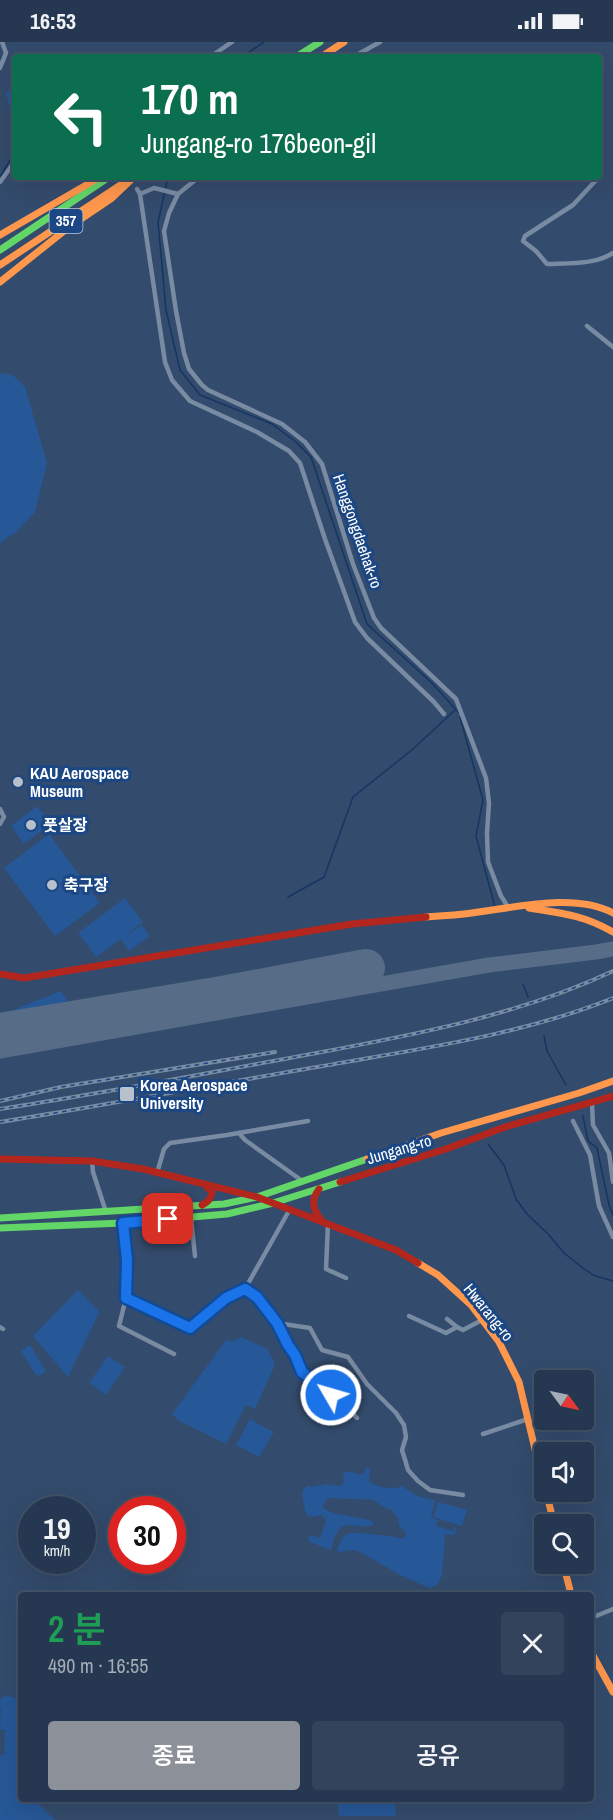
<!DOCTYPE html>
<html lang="ko">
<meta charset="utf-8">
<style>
body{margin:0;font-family:"Archivo Narrow","Noto Sans KR",sans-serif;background:#32435b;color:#f1f3f6;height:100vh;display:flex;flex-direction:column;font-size:22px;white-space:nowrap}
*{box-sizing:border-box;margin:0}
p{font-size:20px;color:#a4acb7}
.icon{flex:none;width:33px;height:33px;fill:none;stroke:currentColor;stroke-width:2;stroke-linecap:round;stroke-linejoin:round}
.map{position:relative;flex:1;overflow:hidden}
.drawer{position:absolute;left:18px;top:1550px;width:576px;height:210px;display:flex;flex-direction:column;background:#263851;border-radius:6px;box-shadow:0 6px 24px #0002,0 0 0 2px #425268}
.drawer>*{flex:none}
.hud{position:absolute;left:12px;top:12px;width:590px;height:126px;border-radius:6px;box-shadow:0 6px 24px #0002,0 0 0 2px #425268;background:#0b6e4f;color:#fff;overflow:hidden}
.needle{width:39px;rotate:123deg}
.controls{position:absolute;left:534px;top:1328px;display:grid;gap:12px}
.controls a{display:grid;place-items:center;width:60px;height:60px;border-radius:6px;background:#263851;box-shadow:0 6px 24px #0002,0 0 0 2px #425268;font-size:30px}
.speed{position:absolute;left:18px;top:1454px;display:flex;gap:12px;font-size:30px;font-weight:700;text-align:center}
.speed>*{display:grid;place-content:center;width:78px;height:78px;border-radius:50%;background:#263851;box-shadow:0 6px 24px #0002,0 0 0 2px #425268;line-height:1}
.speed small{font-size:15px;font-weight:400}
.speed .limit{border:9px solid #d22;background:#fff;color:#111}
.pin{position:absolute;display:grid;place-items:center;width:51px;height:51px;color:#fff;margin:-26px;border-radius:12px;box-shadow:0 3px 9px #0006}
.me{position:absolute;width:66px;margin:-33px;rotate:308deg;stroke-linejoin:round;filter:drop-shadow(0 0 4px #0008)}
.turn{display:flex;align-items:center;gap:21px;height:126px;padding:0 30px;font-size:27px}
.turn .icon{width:78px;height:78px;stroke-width:2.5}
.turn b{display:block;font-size:42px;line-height:51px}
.round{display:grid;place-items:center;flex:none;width:63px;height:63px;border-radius:6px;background:#32435b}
.head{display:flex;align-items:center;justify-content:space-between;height:102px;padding:0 30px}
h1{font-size:36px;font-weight:600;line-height:45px;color:#1e9e55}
.primary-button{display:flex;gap:12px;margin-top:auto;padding:12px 30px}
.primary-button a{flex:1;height:69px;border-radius:6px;background:#8c9099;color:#fff;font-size:24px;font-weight:600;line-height:69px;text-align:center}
.primary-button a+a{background:#32435b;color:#f1f3f6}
.status{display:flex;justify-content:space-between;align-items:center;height:42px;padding:0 30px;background:#263851;direction:ltr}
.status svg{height:16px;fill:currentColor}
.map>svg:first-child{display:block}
.green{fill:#265796}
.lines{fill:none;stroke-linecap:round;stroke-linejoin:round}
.stream{stroke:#153563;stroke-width:1.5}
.taxiway{stroke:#566c87;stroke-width:15}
.runway{stroke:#566c87;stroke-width:38}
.street{stroke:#798ba2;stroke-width:4.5}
.fast{stroke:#63d668;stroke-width:7}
.slow{stroke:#ff974d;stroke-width:7}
.jam{stroke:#b3261e;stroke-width:7}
.rail-casing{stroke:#7a8ca2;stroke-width:4}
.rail{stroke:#1b4784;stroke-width:1.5;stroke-dasharray:4.5;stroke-linecap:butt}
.route-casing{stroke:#114b97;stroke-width:15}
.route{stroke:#1a73e8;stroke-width:10}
.poi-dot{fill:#b8c0cc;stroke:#1b4784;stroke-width:2}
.labels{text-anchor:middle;stroke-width:6;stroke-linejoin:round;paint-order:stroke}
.shield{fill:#1b4784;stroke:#bbc8da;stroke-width:1.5}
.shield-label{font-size:15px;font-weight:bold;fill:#fff}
.street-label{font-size:16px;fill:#fff;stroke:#1b4784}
.poi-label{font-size:16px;font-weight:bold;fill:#fff;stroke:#1b4784;text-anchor:start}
</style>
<div class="status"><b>16:53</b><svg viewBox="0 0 49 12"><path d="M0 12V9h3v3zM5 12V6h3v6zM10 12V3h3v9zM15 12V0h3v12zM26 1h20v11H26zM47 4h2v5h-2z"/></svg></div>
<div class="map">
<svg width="613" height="1778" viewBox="0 0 613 1778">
<rect width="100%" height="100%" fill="#334b6c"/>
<g class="green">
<path d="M 15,38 L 15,82 L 14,82 L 6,52 Z"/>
<path d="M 4,331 L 14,334 L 25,345 L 47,421 L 35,470 L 15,491 L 2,499 L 0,505 L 0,332 Z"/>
<path d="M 37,764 L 51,782 L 24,802 L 11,784 Z"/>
<path d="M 49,792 L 100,861 L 55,894 L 4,826 Z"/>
<path d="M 125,856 L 143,880 L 124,895 L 142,883 L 150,894 L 129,909 L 121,897 L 96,915 L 78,891 Z"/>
<path d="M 61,949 L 70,963 L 71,970 L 0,982 L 0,971 L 8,970 Z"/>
<path d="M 78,1248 L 98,1268 L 99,1271 L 68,1335 L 33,1294 Z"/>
<path d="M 241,1295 L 268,1307 L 275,1323 L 255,1367 L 246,1363 L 226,1402 L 179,1379 L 172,1372 L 226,1298 L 234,1299 Z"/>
<path d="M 30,1303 L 46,1329 L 39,1334 L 35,1332 L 21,1309 Z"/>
<path d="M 108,1314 L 125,1325 L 106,1353 L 89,1341 Z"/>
<path d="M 250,1377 L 274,1390 L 259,1415 L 236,1403 Z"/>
<path d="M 366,1426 L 370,1427 L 369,1439 C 378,1446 391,1448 402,1444 L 417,1454 L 435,1458 L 431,1475 L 438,1478 L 436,1484 L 453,1489 L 454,1486 L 456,1486 L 455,1493 L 445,1492 C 444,1503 444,1532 439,1540 C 437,1544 435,1544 431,1546 L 427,1545 L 400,1533 L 362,1511 L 353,1508 L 337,1510 C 342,1487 351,1490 369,1492 C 383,1494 389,1492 402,1497 L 407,1492 L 398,1482 L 399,1477 L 390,1467 L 385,1466 L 373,1458 L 328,1456 L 323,1463 L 324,1467 L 333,1471 L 369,1478 L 374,1480 L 373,1483 C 364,1486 352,1482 342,1484 L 334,1496 L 331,1508 L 310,1500 L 308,1495 L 312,1493 L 320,1496 L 326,1479 L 322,1473 L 314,1475 L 308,1474 L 305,1469 L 302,1450 L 308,1443 L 311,1445 L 327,1442 L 340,1444 L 344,1440 L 343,1432 L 347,1429 L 362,1433 Z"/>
<path d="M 438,1460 L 467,1468 L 462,1484 L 433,1475 Z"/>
<path d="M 6,1653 L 15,1656 L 21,1653 L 21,1721 L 18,1723 L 19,1728 L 21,1727 L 21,1756 L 34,1757 L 55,1778 L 0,1778 L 0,1713 L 4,1713 L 5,1688 L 0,1687 L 1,1666 L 0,1665 L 0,1658 Z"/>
<path d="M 337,1757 L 394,1757 L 396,1774 L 339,1774 Z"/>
</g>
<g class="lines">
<g class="stream">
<path d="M 242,15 L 264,0"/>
<path d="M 0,135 L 15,110"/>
<path d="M 168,135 L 158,180 L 166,268 L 180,328 L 200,353 L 272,382 L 296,400 L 311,415 L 367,582 L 432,641 L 459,671"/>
<path d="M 460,675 L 483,758 L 476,794 L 495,865"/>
<path d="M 288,855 L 324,835 L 353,755 L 413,707 L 455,668"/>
<path d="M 523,942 L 528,955"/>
<path d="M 544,994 L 547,1009 L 566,1043"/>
<path d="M 583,1074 L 588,1099 L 597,1106 L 609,1163 L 613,1173"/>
<path d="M 488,1102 L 504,1123 L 516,1157 L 527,1172 L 549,1193 L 564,1211 L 583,1226 L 593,1233 L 613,1239"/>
</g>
<g class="taxiway">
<path d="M 91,975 L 95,992"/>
<path d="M 0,1009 L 489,923 L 596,910 L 613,907"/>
</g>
<path class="runway" d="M 0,990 L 222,953 L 366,926"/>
<g class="street">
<path d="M 210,15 L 232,0"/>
<path d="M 353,15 L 380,0"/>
<path d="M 0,26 L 6,11 L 2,0"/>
<path d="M 598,136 L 573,163 L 525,194 L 523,199 L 536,209 L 547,222 C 568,221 594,223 613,211"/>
<path d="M 0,140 L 15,119"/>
<path d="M 137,147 L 140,152 L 154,146 L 178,152 L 199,135"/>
<path d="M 140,152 L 165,320 L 172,338 L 190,359 L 257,390 L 289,409 L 300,421 L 325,497 L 355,580 L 367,596 L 434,660 L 444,672"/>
<path d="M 178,152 L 169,171 L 164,189 L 176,269 L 184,311 L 189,327 L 202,343 L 208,348 L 282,382 L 305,400 L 322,422 L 353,522 L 374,576 L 381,586 L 456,657 L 486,736 L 489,761 L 487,791 L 488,820 L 501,854 L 508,865"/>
<path d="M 587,284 L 613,305"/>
<path d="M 0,767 L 4,775 L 0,782"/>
<path d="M 592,1061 L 593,1083 L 609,1111 L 613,1140"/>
<path d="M 573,1079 L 590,1113 L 599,1164 L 613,1195"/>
<path d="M 239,1091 L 245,1098 L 301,1138"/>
<path d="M 92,1119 L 93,1130 L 106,1170"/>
<path d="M 157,1131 L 164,1107 L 170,1101 L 227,1093 L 308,1079"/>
<path d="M 191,1176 L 195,1214"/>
<path d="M 123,1181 L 127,1218 L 126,1256 L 119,1284 L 174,1312"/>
<path d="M 328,1182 L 326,1227 L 346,1236"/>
<path d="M 245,1247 L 257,1255 L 277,1281 L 288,1303 L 295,1313 L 302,1330 L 345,1364 L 357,1376"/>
<path d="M 245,1247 L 290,1167"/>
<path d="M 126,1256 L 190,1286 L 226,1256 L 245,1247"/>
<path d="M 409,1274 L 446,1291 L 457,1285 L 463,1288 L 482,1278"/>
<path d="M 447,1277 L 457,1285"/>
<path d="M 277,1281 L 310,1286 L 322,1308 L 348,1315 L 367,1342 L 396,1371 L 404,1383 L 406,1395 L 402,1408 L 406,1421 L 408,1428 L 418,1439 L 430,1448 L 463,1453"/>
<path d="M 0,1285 L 3,1287"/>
<path d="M 483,1392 L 528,1377"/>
<path d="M 591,1576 L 613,1567"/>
</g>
<g class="fast">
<path d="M 296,15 L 320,0"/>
<path d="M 0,208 L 109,135"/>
<path d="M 0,1176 L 224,1162 L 257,1155 L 367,1117"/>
<path d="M 0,1186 L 123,1181 L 227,1172 L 273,1161 L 340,1140"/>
</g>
<g class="slow">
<path d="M 321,15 L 344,0"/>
<path d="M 0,193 L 100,135"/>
<path d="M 0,223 L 122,142"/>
<path d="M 0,240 L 69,185 L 112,156 L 134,135"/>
<path d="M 529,866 C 561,871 584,873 613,890"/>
<path d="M 426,875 C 441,874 457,873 472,871 C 513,866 575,850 613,871"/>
<path d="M 367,1117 L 441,1091 L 579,1051 L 613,1039"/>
<path d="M 418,1221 L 438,1233 L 471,1263 L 499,1300 L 519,1340 L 544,1445"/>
<path d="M 546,1449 L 554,1482"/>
<path d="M 563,1521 L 571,1552"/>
<path d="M 591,1610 L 613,1650"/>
</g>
<g class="jam">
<path d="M 0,932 L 24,936 L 352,882 L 426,875"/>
<path d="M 0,1117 L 92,1119 L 143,1127 L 257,1155 L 396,1208 L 418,1221"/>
<path d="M 340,1140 L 446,1107 L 505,1085 L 613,1054"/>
<path d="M 319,1147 C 310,1159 313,1168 322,1179"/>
<path d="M 202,1163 C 208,1160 211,1157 212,1150 L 205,1143"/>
</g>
<g class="rail-casing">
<g id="rail">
<path d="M 0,1059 L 61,1045 L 275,1010"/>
<path d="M 0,1067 C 93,1053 186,1035 279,1018 C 391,997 509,978 613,929"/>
<path d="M 0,1080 C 106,1063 212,1043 317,1025 C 417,1007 519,994 613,956"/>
</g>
</g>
<use href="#rail" class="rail"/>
</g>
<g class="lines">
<g class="route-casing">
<path id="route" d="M 168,1177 L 123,1181 L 127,1218 L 126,1256 L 190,1286 L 226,1256 L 245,1247 L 257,1255 L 277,1281 L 288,1303 L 295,1313 L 302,1330 L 331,1353"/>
</g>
<use href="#route" class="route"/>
</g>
<g class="poi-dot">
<circle cx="18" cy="740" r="6"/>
<circle cx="31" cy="783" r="6"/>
<circle cx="52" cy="843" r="6"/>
<rect x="119" y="1044" width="16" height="16" rx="3"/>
</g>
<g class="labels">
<rect class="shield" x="49.5" y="167" width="33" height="24" rx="4.5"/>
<g class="shield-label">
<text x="66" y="184">357</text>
</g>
<g class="street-label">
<text transform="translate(358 489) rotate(71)" y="6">Hanggongdaehak-ro</text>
<text transform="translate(399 1107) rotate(-17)" y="6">Jungang-ro</text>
<text transform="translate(489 1270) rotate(51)" y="6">Hwarang-ro</text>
</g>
<g class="poi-label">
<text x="30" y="737">KAU Aerospace<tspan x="30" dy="18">Museum</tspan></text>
<text x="43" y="789">풋살장</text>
<text x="64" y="849">축구장</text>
<text x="140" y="1049">Korea Aerospace<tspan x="140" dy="18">University</tspan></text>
</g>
</g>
</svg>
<div class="controls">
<a><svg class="needle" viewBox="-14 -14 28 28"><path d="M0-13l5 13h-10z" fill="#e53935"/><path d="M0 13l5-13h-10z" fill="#a4acb7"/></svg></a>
<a><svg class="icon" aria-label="sound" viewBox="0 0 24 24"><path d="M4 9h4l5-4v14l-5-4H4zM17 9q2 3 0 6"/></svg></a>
<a><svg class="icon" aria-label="search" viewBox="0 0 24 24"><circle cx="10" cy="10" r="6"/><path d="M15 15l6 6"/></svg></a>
</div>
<div class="speed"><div>19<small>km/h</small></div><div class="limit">30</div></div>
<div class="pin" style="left:168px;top:1177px;background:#d93025"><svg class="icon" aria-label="arrive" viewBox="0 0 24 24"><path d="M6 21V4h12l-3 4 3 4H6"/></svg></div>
<svg class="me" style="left:331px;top:1353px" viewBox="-20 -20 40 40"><circle r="17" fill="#1a73e8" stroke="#fff" stroke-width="3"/><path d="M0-11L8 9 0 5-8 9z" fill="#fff"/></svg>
<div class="hud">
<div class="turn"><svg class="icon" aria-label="left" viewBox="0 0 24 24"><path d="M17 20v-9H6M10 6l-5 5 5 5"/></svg><div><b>170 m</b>Jungang-ro 176beon-gil</div></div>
</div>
<section class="drawer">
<div class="head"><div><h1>2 분</h1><p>490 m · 16:55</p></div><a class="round"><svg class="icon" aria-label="close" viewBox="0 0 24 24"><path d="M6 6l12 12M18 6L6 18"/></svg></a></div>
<div class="primary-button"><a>종료</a><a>공유</a></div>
</section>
</div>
